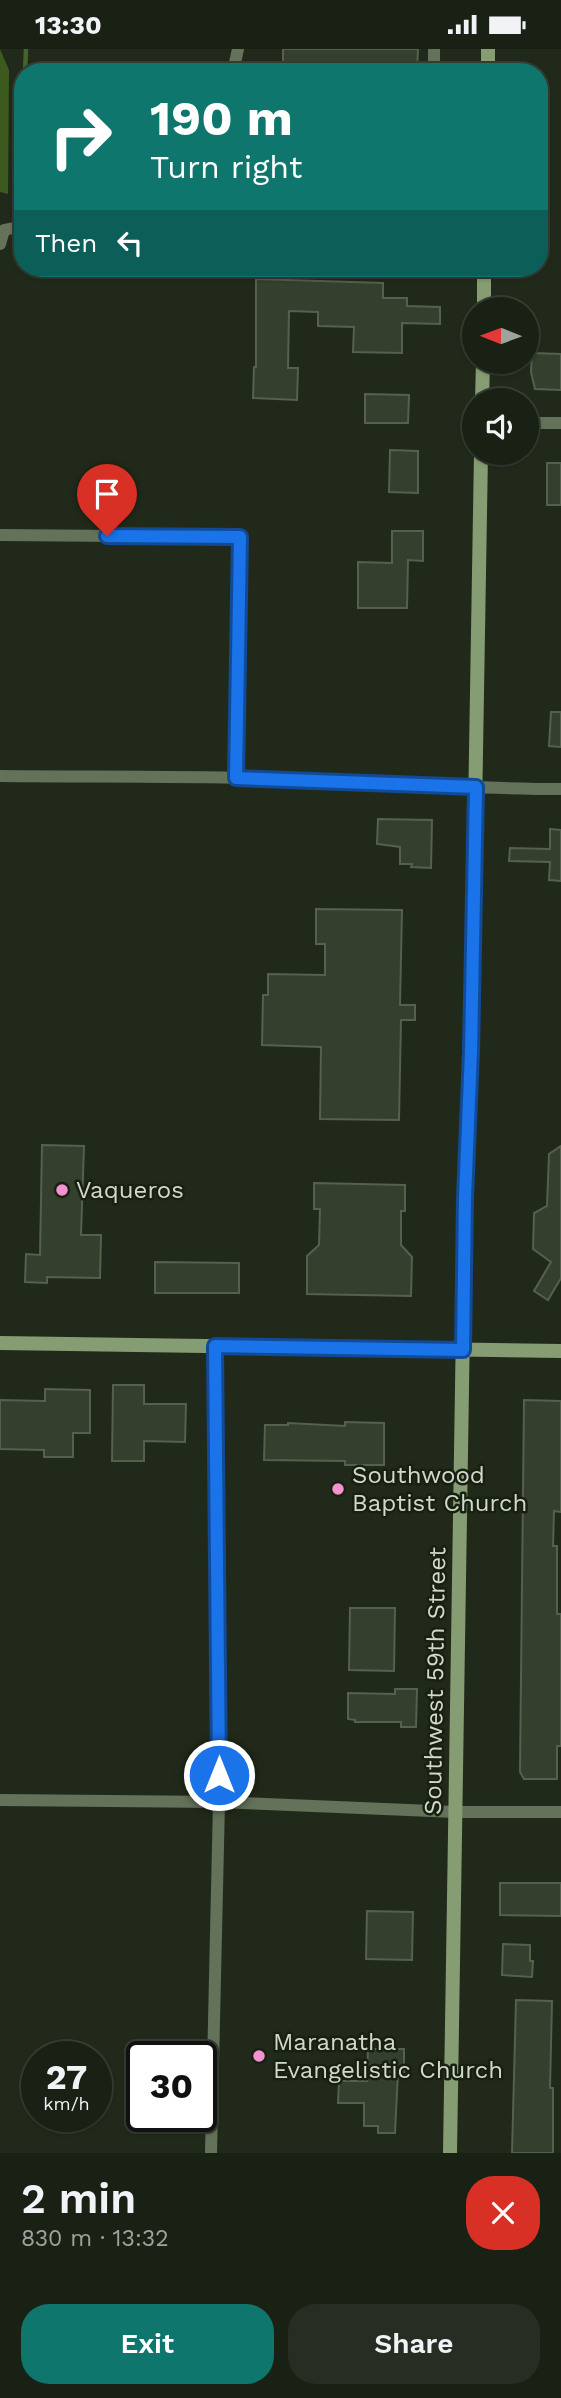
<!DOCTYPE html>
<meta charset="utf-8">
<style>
body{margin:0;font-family:"Work Sans",sans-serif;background:#262d22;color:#f1f3f6;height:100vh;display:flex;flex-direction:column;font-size:26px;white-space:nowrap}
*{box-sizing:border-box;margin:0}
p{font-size:23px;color:#9fa3a0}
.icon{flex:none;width:38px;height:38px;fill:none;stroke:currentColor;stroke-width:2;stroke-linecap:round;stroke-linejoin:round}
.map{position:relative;height:2104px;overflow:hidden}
.sheet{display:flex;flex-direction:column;background:#192014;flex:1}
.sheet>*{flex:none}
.hud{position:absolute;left:14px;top:14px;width:534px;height:214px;border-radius:28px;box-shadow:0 2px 5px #0004,0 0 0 2px #373e34;background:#0f766e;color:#fff;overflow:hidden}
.needle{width:46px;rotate:271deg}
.controls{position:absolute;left:462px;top:248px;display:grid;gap:14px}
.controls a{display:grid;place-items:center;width:77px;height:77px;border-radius:50%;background:#192014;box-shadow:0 2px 5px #0004,0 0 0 2px #373e34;font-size:35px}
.speed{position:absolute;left:21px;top:1992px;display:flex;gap:14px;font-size:35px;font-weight:700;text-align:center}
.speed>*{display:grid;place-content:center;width:91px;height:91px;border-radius:50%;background:#192014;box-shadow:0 2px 5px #0004,0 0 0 2px #373e34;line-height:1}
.speed small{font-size:18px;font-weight:400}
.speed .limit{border:4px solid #111;border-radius:10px;background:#fff;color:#111}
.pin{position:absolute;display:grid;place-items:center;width:60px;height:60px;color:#fff;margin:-72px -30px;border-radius:50% 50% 50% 0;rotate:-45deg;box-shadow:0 0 7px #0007}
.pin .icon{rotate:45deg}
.me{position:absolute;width:77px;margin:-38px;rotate:0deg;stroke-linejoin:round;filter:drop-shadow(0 0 5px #0008)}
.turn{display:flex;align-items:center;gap:24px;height:147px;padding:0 21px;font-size:32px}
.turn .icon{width:91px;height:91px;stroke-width:2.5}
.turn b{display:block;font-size:49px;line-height:60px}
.then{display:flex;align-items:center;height:66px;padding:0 21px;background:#0003;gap:14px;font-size:26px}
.round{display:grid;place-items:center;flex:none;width:74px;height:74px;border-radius:28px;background:#262d22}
.summary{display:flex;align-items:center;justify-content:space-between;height:119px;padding:0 21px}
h1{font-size:42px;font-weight:600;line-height:52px}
.action{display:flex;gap:14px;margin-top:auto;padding:14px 21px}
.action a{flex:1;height:80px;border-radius:28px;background:#0f766e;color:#fff;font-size:28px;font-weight:600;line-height:80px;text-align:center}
.action a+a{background:#262d22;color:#f1f3f6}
.status{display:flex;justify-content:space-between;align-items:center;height:49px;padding:0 35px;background:#192014;direction:ltr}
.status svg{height:19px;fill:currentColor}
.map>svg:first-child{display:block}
.forest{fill:#3c5a1e}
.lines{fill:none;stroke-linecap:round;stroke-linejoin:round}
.stream{stroke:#456528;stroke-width:4.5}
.building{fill:#353f2d;stroke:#55604d;stroke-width:2}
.street{stroke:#647259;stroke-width:12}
.secondary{stroke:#869d74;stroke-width:14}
.route-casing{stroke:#114b97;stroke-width:18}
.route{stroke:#1a73e8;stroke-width:12}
.poi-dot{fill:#f590d1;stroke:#182110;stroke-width:2.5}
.labels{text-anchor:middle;stroke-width:5;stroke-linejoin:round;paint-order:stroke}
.poi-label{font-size:24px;fill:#d2d8cd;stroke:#182110;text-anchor:start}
.street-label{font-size:24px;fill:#d2d8cd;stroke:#182110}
</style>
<div class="status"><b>13:30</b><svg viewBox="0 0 49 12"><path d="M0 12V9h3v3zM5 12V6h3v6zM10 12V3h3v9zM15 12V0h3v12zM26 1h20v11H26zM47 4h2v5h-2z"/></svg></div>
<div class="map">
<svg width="561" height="2104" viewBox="0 0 561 2104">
<rect width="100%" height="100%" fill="#212a1a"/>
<path class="forest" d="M 0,0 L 9,21 L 8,145 L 0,143 Z"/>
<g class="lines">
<g class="stream">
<path d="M 25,23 L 26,0"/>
<path d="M 20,176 L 23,90"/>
</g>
</g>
<g class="building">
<path d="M 283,0 L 418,0 L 417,23 L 283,23 Z"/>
<path d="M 256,230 L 383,234 L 383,249 L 407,249 L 407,257 L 440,258 L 440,275 L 402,274 L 402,304 L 353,303 L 354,278 L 318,277 L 318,263 L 289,262 L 288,319 L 298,319 L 297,351 L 253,349 L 254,318 L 256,318 Z"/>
<path d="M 532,304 L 561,305 L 561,341 L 535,340 L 531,323 Z"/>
<path d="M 365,345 L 409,346 L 408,374 L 365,374 Z"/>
<path d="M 390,401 L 418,402 L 418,444 L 389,443 Z"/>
<rect x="547" y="414" width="14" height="42"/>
<path d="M 392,482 L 423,482 L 423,512 L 408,511 L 407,559 L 358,559 L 358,513 L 392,514 Z"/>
<path d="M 551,663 L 561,663 L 561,698 L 549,697 Z"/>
<path d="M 378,770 L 432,771 L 431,819 L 411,818 L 412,815 L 400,815 L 400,798 L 377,795 Z"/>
<path d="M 550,780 L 561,781 L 561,832 L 549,831 L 550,813 L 509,812 L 510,799 L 550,800 Z"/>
<path d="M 316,860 L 402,861 L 400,956 L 415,956 L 415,971 L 401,971 L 399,1071 L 320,1070 L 321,998 L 262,996 L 263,946 L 268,946 L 268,925 L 325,926 L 325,895 L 316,895 Z"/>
<path d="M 42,1096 L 84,1097 L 81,1186 L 101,1186 L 100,1229 L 47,1228 L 47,1234 L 25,1233 L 26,1205 L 40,1206 Z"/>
<path d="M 561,1097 L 561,1229 L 548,1251 L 534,1242 L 551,1213 L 533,1200 L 534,1164 L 547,1157 L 549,1105 Z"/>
<path d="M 314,1134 L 405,1136 L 405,1162 L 401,1162 L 401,1196 L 412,1208 L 411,1247 L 307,1245 L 307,1207 L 319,1196 L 320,1160 L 314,1160 Z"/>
<path d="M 155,1213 L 239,1214 L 239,1244 L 155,1244 Z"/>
<path d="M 113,1336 L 144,1336 L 144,1355 L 186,1355 L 185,1393 L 144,1392 L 144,1412 L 112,1412 Z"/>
<path d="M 45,1340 L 90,1341 L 90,1384 L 73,1384 L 73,1408 L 44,1408 L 44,1401 L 0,1400 L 0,1351 L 45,1352 Z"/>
<path d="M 524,1351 L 561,1352 L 561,1463 L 554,1462 L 553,1497 L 557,1497 L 557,1565 L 561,1565 L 561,1697 L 557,1697 L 557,1730 L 524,1730 L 520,1723 Z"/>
<path d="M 345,1373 L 384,1374 L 384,1416 L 345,1416 L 345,1412 L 264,1411 L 265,1376 L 288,1376 L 288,1374 L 345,1377 Z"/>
<path d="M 350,1559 L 395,1559 L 394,1622 L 349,1621 Z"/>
<path d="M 395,1640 L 417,1640 L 416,1678 L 401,1678 L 401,1673 L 355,1673 L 355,1671 L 348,1670 L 348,1644 L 395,1645 Z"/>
<path d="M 500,1834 L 561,1834 L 561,1867 L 500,1866 Z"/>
<path d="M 367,1862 L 413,1863 L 412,1911 L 366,1910 Z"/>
<path d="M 503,1895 L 530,1896 L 530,1912 L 533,1912 L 532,1928 L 502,1926 Z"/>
<path d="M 516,1951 L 552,1952 L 550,2039 L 553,2039 L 553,2104 L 512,2104 Z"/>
<path d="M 368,2000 L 404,2000 L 404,2023 L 398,2023 L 395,2084 L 378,2084 L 378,2077 L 364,2077 L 364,2054 L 338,2054 L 339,2032 L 367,2032 Z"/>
</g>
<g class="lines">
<g class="street">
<path d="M 233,23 L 238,0"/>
<path d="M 434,23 L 434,0"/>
<path d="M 0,195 L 4,181 L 23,177"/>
<path d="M 527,374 L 561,374"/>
<path d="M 0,486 L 240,488 L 236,729"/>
<path d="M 0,727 C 96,728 192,727 289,730 C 379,733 470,740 561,740"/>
<path d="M 0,1751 L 219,1753 L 455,1763 L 561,1763"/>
<path d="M 211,2104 L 219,1753 L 215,1297"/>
</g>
<g class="secondary">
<path d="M 488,23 L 488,0"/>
<path d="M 484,261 L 484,219"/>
<path d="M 482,352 L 483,313"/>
<path d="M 0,1294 L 561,1302"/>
<path d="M 450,2104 L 465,1148 L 471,1003 L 481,404"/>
</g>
</g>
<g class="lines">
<g class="route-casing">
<path id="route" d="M 107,487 L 240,488 L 236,729 L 476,738 L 471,1003 L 465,1148 L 463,1301 L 215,1297 L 219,1726"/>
</g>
<use href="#route" class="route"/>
</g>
<g class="poi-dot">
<circle cx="62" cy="1141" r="7"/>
<circle cx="338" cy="1440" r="7"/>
<circle cx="259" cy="2007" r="7"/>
</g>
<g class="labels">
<g class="poi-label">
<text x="76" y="1149">Vaqueros</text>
<text x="352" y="1434">Southwood<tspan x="352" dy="28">Baptist Church</tspan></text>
<text x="273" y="2001">Maranatha<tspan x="273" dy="28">Evangelistic Church</tspan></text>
</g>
<g class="street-label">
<text transform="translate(435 1632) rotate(-89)" y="8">Southwest 59th Street</text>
</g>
</g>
</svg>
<div class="controls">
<a><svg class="needle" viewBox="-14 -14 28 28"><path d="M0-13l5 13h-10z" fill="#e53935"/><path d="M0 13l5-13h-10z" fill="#9fa3a0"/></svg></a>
<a><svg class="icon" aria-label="sound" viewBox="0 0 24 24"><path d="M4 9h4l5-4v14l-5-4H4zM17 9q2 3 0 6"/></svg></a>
</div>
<div class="speed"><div>27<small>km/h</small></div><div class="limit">30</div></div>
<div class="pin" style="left:107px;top:487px;background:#d93025"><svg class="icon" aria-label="arrive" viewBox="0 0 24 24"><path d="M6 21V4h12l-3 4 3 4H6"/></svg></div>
<svg class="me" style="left:219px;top:1726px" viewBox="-20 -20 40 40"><circle r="17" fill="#1a73e8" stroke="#fff" stroke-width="3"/><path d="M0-11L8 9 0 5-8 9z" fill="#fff"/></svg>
<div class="hud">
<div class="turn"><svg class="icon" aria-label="right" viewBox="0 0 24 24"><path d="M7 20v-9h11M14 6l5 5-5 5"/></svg><div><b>190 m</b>Turn right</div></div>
<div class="then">Then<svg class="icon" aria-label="left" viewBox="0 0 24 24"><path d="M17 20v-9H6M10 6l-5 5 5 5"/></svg></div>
</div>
</div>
<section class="sheet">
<div class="summary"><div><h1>2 min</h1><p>830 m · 13:32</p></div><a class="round" style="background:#d93025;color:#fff"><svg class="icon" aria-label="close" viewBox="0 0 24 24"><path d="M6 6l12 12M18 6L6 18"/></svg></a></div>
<div class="action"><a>Exit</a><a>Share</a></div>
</section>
